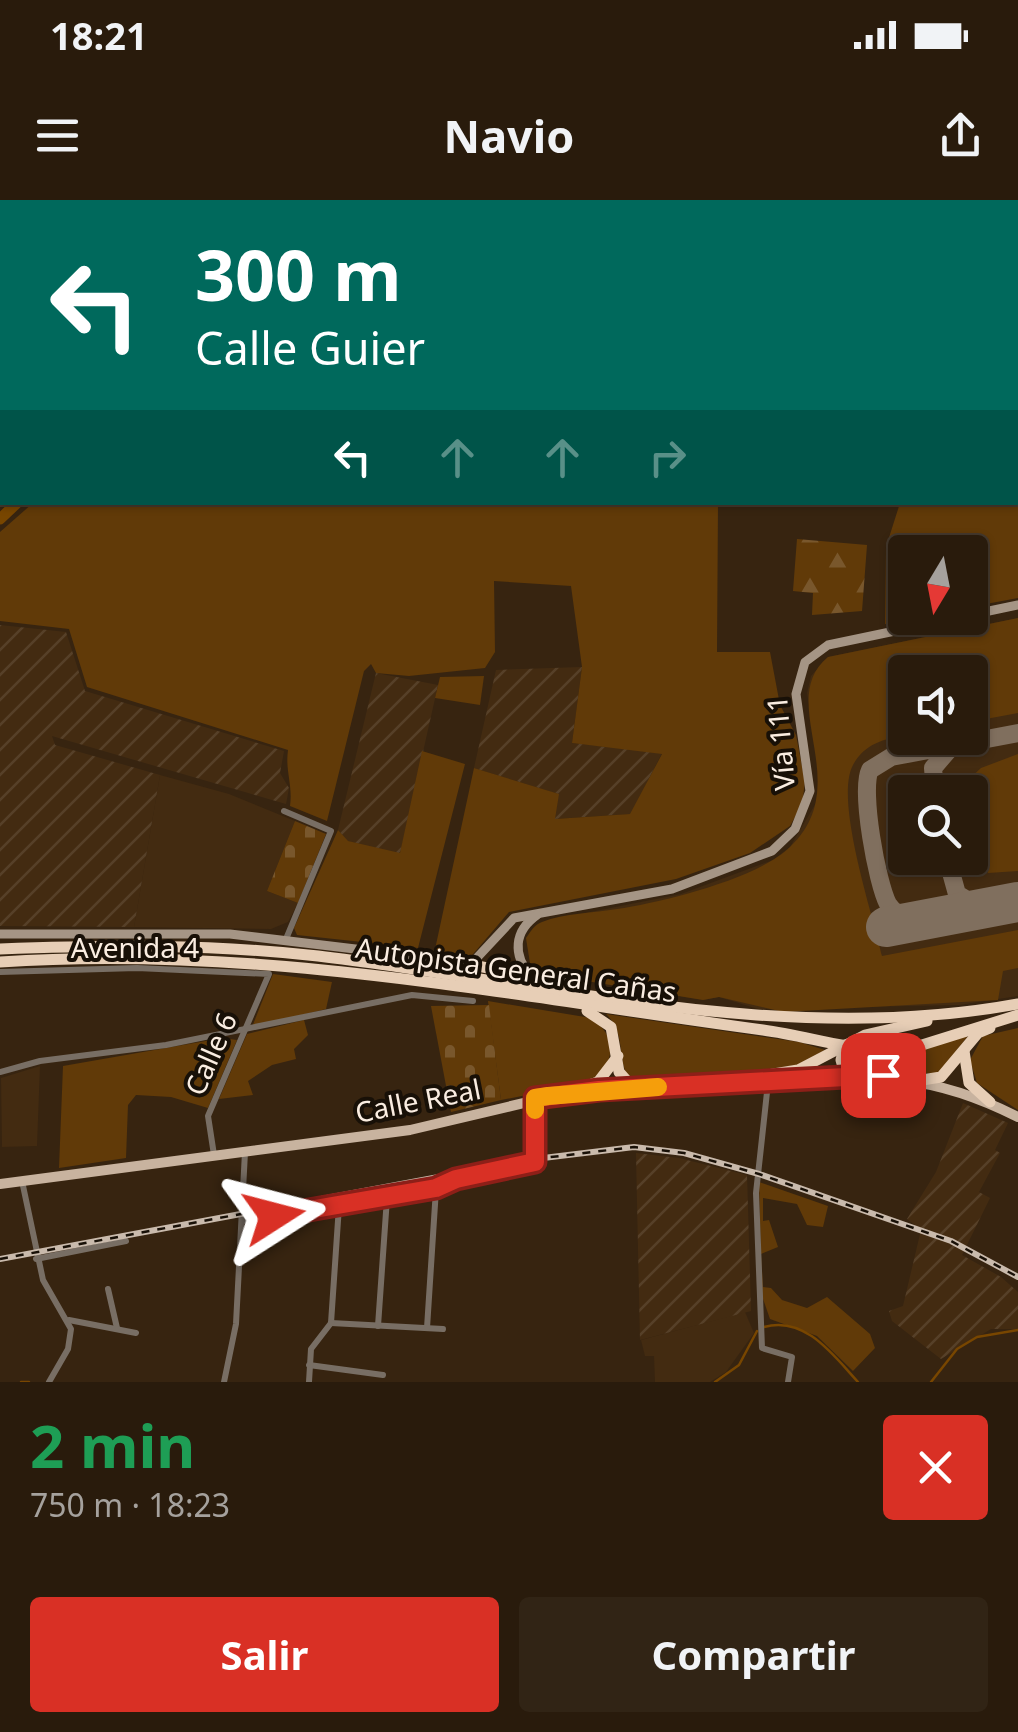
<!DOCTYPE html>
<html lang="es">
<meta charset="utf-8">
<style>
body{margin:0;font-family:"Noto Sans",sans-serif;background:#312415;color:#f1f3f6;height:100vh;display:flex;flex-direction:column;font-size:38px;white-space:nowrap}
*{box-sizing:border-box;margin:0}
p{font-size:32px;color:#a5a19d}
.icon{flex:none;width:55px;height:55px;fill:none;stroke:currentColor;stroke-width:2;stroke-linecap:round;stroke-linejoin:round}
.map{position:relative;height:1182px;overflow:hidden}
.sheet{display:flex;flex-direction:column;background:#291b0c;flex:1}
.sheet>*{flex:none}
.hud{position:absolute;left:0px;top:0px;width:1020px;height:305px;box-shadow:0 2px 8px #0004,0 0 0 2px #45392d;background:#00695c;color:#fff;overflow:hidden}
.needle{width:65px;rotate:190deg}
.tools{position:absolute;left:888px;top:335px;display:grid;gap:20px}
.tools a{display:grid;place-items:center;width:100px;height:100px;border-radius:10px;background:#291b0c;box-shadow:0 2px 8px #0004,0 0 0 2px #45392d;font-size:50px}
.pin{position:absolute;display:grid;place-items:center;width:85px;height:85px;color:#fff;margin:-42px;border-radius:20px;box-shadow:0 5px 15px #0006}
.me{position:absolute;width:110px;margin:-55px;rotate:81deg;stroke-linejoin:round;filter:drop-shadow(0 0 8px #0008)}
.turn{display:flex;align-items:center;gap:35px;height:210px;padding:0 30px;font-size:45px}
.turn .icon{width:130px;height:130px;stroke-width:2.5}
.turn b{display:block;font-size:70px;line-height:85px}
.lanes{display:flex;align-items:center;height:95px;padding:0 30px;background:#0003;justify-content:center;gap:50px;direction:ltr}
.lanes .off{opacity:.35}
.round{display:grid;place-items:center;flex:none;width:105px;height:105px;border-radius:10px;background:#312415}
.headline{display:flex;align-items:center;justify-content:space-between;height:170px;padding:0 30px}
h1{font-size:60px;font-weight:700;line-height:75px;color:#1e9e55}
.button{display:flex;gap:20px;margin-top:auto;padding:20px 30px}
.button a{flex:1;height:115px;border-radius:10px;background:#d93025;color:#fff;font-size:40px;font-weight:700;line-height:115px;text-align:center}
.button a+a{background:#312415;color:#f1f3f6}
.status{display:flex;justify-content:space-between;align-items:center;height:70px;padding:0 50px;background:#291b0c;direction:ltr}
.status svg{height:28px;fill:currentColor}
header{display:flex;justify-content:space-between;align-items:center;height:130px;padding:0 30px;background:#291b0c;font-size:45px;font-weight:700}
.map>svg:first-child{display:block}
.built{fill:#432b11;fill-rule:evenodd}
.industrial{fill:url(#industrial-furrows)}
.green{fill:#613a08}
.forest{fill:url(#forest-firs)}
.cemetery{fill:url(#cemetery-stones)}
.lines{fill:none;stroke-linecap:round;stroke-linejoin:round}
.stream{stroke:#784600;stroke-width:2.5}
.river{stroke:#784600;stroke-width:11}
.taxiway{stroke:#806f5e;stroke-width:18}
.runway{stroke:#806f5e;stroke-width:40}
.street{stroke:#786e64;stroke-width:6}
.secondary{stroke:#a59585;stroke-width:9}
.primary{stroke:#c8b39f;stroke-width:10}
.highway{stroke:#e7ceb6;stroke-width:11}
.rail-casing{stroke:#c9baac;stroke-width:6}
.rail{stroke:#181007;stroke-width:2.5;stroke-dasharray:8;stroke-linecap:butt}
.route-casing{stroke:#8d1f18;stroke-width:25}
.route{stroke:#d93025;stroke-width:18}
.slow{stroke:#f59e0b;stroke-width:18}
.labels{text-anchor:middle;stroke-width:8;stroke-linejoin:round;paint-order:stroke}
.street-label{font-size:28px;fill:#faede1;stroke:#181007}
</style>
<div class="status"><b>18:21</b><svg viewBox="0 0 49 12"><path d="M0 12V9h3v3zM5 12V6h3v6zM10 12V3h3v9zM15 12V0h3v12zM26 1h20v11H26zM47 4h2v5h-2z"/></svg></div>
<header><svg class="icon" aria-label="menu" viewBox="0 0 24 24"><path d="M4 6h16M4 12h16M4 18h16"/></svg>Navio<svg class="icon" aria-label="share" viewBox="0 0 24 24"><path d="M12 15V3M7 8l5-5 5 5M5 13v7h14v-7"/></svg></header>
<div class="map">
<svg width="1018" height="1182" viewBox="0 0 1018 1182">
<defs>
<pattern id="industrial-furrows" width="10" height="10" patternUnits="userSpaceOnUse" patternTransform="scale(2.5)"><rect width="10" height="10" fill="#432b11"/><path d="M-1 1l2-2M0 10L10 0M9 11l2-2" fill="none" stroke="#564028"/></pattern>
<pattern id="forest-firs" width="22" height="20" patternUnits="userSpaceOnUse" patternTransform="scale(2.5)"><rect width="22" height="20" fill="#613a08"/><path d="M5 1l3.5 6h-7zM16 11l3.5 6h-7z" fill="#79572c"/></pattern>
<pattern id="cemetery-stones" width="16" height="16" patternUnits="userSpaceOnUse" patternTransform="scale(2.5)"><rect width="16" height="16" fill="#613a08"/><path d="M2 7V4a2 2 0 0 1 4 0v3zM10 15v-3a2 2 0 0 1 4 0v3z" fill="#79572c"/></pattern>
</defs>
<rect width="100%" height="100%" fill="#372410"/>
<g class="built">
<path d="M 1018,418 L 1018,796 L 959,805 L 758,809 L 719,797 L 703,800 L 540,772 L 530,763 L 526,738 L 545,721 L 681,694 L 773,660 L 790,647 L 816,603 L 819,568 L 807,493 L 811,476 L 828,457 ZM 905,472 L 970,472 L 970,538 L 905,538 ZM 905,592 L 970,592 L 970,658 L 905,658 Z"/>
<path d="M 160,575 L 229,594 L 295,621 L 267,691 L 298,703 L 288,722 L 271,729 L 134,727 Z"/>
<path d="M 40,866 L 37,946 L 2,947 L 1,878 Z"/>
<path d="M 745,1112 L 754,1133 L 726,1172 L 710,1182 L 655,1182 L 654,1156 L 645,1156 L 641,1140 Z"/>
</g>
<g class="industrial">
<path d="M 0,425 L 66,432 L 85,491 L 284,551 L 280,573 L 289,588 L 286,604 L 52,536 L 55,545 L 160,575 L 134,727 L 0,726 Z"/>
<path d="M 582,467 L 572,543 L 662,553 L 631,614 L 554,619 L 558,594 L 474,568 L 496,470 Z"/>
<path d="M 376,473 L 438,485 L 400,654 L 347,641 L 338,630 Z"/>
<path d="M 963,903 L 1008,923 L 995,950 L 1000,953 L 979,992 L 990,998 L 962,1055 L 1001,1077 L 1018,1092 L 1018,1129 L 991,1129 L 941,1159 L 892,1121 L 889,1111 L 903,1106 L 921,1030 L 907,1019 L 936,972 Z"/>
<path d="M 636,953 L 679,958 L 747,975 L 751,1111 L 640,1140 Z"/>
</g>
<g class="green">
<path d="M 1018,182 L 1018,398 L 970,407 L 970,352 L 905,352 L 905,418 L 917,418 L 885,424 L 886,347 L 900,303 L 1018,302 Z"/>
<path d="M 33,303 L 718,303 L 717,452 L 770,452 L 780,505 L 796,535 L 805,582 L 802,604 L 790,626 L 750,653 L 676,679 L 509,712 L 468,760 L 434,754 L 474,568 L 559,594 L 555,619 L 630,614 L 662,554 L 572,543 L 582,467 L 571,386 L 494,381 L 495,452 L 485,468 L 409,476 L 376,473 L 371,464 L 364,471 L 327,621 L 290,606 C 293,585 285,571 288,550 L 87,487 L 69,429 L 0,421 L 0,332 Z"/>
<path d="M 1018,418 L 1018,513 L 970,522 L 970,472 L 905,472 L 905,535 C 884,539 864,544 853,565 C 834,600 873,714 882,756 L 1018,730 L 1018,768 L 1003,771 L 998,800 L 783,812 L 719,797 L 703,800 L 549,775 L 530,763 L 526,738 C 531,731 534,725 542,722 C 564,713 594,713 617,709 C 662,702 757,679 790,647 C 857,584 774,501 828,457 Z"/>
<path d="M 484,476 L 480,505 L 435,498 L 440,477 Z"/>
<path d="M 422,551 L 465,564 L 418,748 L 297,735 L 294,728 L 338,630 L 348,641 L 400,653 Z"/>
<path d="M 1018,554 L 1018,671 L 988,673 L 970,636 L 968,580 L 981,568 Z"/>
<path d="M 273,774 L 332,782 L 326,809 L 252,827 Z"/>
<path d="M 488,801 L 591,818 C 611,832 615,848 605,870 L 588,883 L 501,900 Z"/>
<path d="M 606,814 L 799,842 L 825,850 L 797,865 L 714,877 L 631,881 C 615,861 628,835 606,814 Z"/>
<path d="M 304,820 L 308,835 L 294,849 L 296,859 L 272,865 L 248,881 L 253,895 L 219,899 L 247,834 Z"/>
<path d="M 1018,828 L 1018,910 L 977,883 L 970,860 L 983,836 Z"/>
<path d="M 971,832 L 938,874 L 846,868 L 847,853 C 892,856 930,849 971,832 Z"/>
<path d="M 223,838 L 237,840 L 208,908 L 171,897 L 136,895 L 128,905 L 126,958 L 59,968 L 63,866 Z"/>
<path d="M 759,982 L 828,1006 L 823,1027 L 807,1025 L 797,1004 L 763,998 L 763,1021 L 769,1020 L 778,1047 L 761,1054 L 763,1087 L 771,1088 L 782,1100 L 807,1108 L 827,1097 L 870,1134 L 875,1148 L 853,1171 L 817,1136 L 770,1119 L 762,1096 Z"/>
</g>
<path class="forest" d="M 797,339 L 867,345 L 862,411 L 812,415 L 813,393 L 793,391 Z"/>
<g class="cemetery">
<path d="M 295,621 L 326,634 L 298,703 L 267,691 Z"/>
<path d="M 489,805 L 501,900 L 451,912 L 431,806 Z"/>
</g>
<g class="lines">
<g class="stream">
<path d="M 764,1127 C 805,1115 834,1156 858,1182"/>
<path d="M 21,1182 L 29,1182"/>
<path d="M 715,1182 L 739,1165 L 757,1131"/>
<path d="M 931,1182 L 957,1149 L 977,1137 L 1018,1130"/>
</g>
<g class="river">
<path d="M 1018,129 L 1018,128"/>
<path d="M 0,319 L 18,302"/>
</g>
<g class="taxiway">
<path d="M 935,592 L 933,568 L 952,546"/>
<path d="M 947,658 L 957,694 L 977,706 L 990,707"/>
<path d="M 915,721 C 905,717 894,714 888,704 C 877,683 860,590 870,570 L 891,557 L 1018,533"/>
</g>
<path class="runway" d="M 886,727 L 1018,702"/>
<g class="street">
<path d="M 404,0 L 404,2"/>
<path d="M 462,0 L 463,2"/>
<path d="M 284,611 L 331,631 L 286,739"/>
<path d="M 0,772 L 137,768 L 269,774 L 208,916 L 214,955"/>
<path d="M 0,872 L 40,861 L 166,845 L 412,795 L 473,801"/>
<path d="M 768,883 L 756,993 L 762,1148 L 792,1157 L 788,1182"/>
<path d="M 535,965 L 535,898"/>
<path d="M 22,981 L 43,1080 L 71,1129 L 68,1149 L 49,1182"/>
<path d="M 242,1021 L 436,989 L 455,979 L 535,962"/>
<path d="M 36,1059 L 126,1041"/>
<path d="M 108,1089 L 117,1128"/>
<path d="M 69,1120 L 136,1133"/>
<path d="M 331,1123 L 339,1006"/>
<path d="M 331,1123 L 443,1129"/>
<path d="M 378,1126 L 387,998"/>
<path d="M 427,1128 L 436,989"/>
<path d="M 309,1165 L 383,1175"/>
<path d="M 224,1182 L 236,1124 L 245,952"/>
<path d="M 309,1182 L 311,1149 L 331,1123"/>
</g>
<g class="secondary">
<path d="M 970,415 L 1018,405"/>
<path d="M 0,734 L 230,734 L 472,763 L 514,718 L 672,689 L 772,651 L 795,629 L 810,591 L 796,494 L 805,462 L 828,445 L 957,418"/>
<path d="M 531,776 C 512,755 514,731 537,715"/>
</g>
<g class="primary">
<path d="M 747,883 C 856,878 916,865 1018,917"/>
<path d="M 869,891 L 889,887 L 899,877"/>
<path d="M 0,984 L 410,930 L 566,893 L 715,884"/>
</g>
<g class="highway">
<path d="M 0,749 C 106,745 212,744 318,756 C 550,783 784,847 1018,804"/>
<path d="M 0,762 C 257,744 510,796 763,830 C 801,835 838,847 875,850 L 922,845 L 1018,815"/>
<path d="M 467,764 L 566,783"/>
<path d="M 587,811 L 611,827 L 619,872 L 634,889"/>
<path d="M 845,845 L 841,860 L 845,874 L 853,877"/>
<path d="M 964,851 L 969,883 L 990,902"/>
<path d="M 922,880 L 941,877 L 978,833 L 990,828"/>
<path d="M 711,884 L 798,870 L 865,835 L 927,821"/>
<path d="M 566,893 L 598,882 L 618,856"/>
</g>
<g class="rail-casing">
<path id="rail" d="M 0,1059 L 535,959 L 634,947 L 684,953 L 759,974 L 951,1041 L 1018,1077"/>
</g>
<use href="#rail" class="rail"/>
</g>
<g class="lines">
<g class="route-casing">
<path id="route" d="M 274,1016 L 436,988 L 456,979 L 535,962 L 535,898 L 599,890 L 883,875"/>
</g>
<use href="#route" class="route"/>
<path class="slow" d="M 535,910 L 535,898 L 548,896 L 658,887"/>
</g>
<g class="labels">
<g class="street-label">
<text transform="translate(781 543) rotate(-95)" y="10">Vía 111</text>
<text x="135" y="758">Avenida 4</text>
<text transform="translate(516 770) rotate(8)" y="10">Autopista General Cañas</text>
<text transform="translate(211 854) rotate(-66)" y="10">Calle 6</text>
<text transform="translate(418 901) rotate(-11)" y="10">Calle Real</text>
</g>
</g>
</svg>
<div class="tools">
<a><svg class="needle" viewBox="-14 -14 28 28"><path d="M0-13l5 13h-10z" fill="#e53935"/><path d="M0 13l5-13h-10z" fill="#a5a19d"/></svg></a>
<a><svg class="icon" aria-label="sound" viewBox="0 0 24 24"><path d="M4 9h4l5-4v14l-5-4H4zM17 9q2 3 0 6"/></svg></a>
<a><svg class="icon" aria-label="search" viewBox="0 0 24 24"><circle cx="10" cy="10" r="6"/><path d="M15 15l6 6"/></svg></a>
</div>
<div class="pin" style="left:883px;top:875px;background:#d93025"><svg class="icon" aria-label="arrive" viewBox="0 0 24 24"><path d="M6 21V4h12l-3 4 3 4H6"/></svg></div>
<svg class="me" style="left:274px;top:1016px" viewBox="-20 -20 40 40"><path d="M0-17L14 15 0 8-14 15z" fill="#d93025" stroke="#fff" stroke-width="4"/></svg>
<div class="hud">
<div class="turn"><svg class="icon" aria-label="left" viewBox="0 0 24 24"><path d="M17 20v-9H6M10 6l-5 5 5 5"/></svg><div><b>300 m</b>Calle Guier</div></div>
<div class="lanes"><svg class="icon" aria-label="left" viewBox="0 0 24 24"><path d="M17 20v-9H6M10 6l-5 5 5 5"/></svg><svg class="icon off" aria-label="ahead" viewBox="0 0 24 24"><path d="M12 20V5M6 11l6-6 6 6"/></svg><svg class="icon off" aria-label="ahead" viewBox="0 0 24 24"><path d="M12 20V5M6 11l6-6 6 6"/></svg><svg class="icon off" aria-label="right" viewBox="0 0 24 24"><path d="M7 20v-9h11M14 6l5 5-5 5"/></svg></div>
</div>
</div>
<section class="sheet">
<div class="headline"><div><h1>2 min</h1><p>750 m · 18:23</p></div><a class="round" style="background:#d93025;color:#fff"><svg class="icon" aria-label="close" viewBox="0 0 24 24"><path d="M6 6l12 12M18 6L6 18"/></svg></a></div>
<div class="button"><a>Salir</a><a>Compartir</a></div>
</section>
